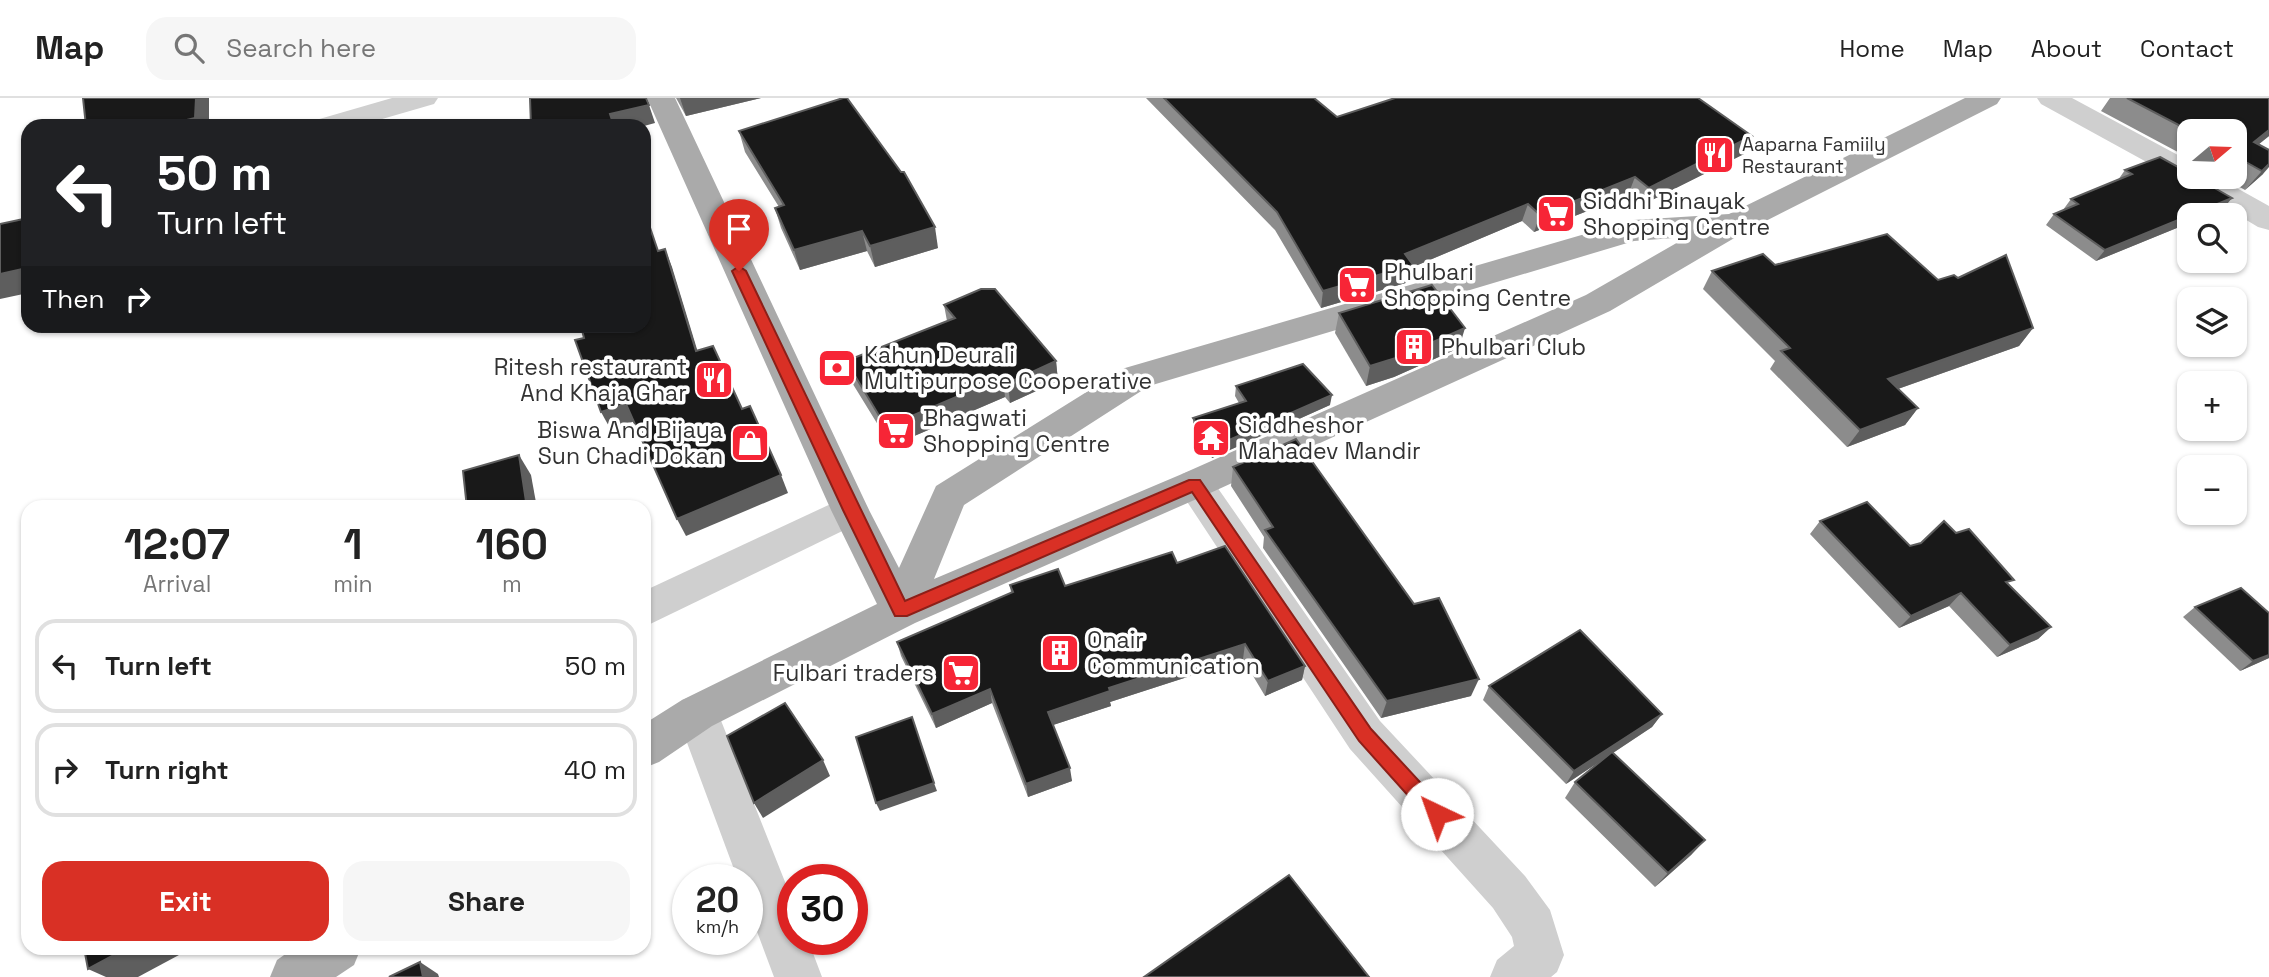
<!DOCTYPE html>
<meta charset="utf-8">
<style>
body{margin:0;font-family:"Space Grotesk",sans-serif;background:#f6f6f6;color:#222;height:100vh;display:flex;flex-direction:column;font-size:26px;white-space:nowrap}
*{box-sizing:border-box;margin:0}
p{font-size:23px;color:#767676}
.icon{flex:none;width:38px;height:38px;fill:none;stroke:currentColor;stroke-width:2;stroke-linecap:round;stroke-linejoin:round}
.map{position:relative;flex:1;overflow:hidden}
.side{position:absolute;left:21px;top:402px;width:630px;height:455px;display:flex;flex-direction:column;background:#fff;border-radius:21px;box-shadow:0 2px 5px #0004}
.side>*{flex:none}
.banner{position:absolute;left:21px;top:21px;width:630px;height:214px;border-radius:21px;box-shadow:0 2px 5px #0004;background:#202124;color:#fff;overflow:hidden}
.needle{width:46px;rotate:71deg}
.controls{position:absolute;left:2177px;top:21px;display:grid;gap:14px}
.controls a{display:grid;place-items:center;width:70px;height:70px;border-radius:14px;background:#fff;box-shadow:0 2px 5px #0004;font-size:35px}
.speed{position:absolute;left:672px;top:766px;display:flex;gap:14px;font-size:35px;font-weight:700;text-align:center}
.speed>*{display:grid;place-content:center;width:91px;height:91px;border-radius:50%;background:#fff;box-shadow:0 2px 5px #0004;line-height:1}
.speed small{font-size:18px;font-weight:400}
.speed .limit{border:10px solid #d22;background:#fff;color:#111}
.pin{position:absolute;display:grid;place-items:center;width:60px;height:60px;color:#fff;margin:-72px -30px;border-radius:50% 50% 50% 0;rotate:-45deg;box-shadow:0 0 7px #0007}
.pin .icon{rotate:45deg}
.me{position:absolute;width:77px;margin:-38px;rotate:318deg;stroke-linejoin:round;filter:drop-shadow(0 0 5px #0008)}
.turn{display:flex;align-items:center;gap:24px;height:147px;padding:0 21px;font-size:32px}
.turn .icon{width:91px;height:91px;stroke-width:2.5}
.turn b{display:block;font-size:49px;line-height:60px}
.then{display:flex;align-items:center;height:66px;padding:0 21px;background:#0003;gap:14px;font-size:26px}
.eta{display:flex;justify-content:space-evenly;align-items:center;height:119px;text-align:center}
.eta b{font-size:42px;font-weight:700;line-height:49px}
.button{display:flex;gap:14px;margin-top:auto;padding:14px 21px}
.button a{flex:1;height:80px;border-radius:21px;background:#d93025;color:#fff;font-size:28px;font-weight:700;line-height:80px;text-align:center}
.button a+a{background:#f6f6f6;color:#222}
ul{padding:0;list-style:none}
li{display:flex;align-items:center;gap:21px;height:94px;margin:0 14px 10px;padding:0 7px;border:4px solid #e0e0e0;border-radius:21px}
li div{flex:1}
li b{display:block;font-size:26px}
li em{font-style:normal}
header{display:flex;align-items:center;gap:42px;box-sizing:border-box;height:98px;padding:0 35px;background:#fff;border-bottom:2px solid #e0e0e0}
header strong{font-size:33px}
nav{display:flex;gap:38px;margin-inline-start:auto;font-size:24px}
.search{width:490px;height:63px;background:#f6f6f6;display:flex;align-items:center;gap:18px;box-sizing:border-box;padding:0 24px;border-radius:21px;color:#767676;font-size:26px}
.map>svg:first-child{display:block}
.lines{fill:none;stroke-linecap:round;stroke-linejoin:round}
.minor{fill:#cfcfcf;fill-rule:evenodd}
.major{fill:#aaa;fill-rule:evenodd}
.wall{fill:#8c8c8c}
.shaded-wall{fill:#5e5e5e}
.building{fill:#191919;stroke:#5e5e5e;stroke-width:2}
.route{fill:#d93025;stroke:#8d1f18;stroke-width:2}
.labels{text-anchor:middle;stroke-width:7;stroke-linejoin:round;paint-order:stroke}
.far-poi-label{font-size:19px;fill:#323232;stroke:#fff;text-anchor:start}
.poi-label{font-size:23px;fill:#323232;stroke:#fff;text-anchor:start}
</style>
<header>
<strong>Map</strong>
<div class="search"><svg class="icon" aria-label="search" viewBox="0 0 24 24"><circle cx="10" cy="10" r="6"/><path d="M15 15l6 6"/></svg>Search here</div>
<nav><a>Home</a><a>Map</a><a>About</a><a>Contact</a></nav>
</header>
<div class="map">
<svg width="2269" height="879" viewBox="0 0 2269 879">
<rect width="100%" height="100%" fill="#fff"/>
<g class="lines">
<g class="minor">
<path d="M 392,0 L 438,0 L 434,6 L 358,28 L 311,28 L 316,22 Z"/>
<path d="M 2037,0 L 2072,0 L 2189,63 L 2189,79 L 2217,79 L 2269,108 L 2269,132 L 2258,129 L 2183,84 L 2041,6 Z"/>
<path d="M 1195,371 L 1208,376 L 1380,623 L 1525,778 L 1550,812 L 1564,857 L 1557,874 L 1551,879 L 1490,879 L 1497,862 L 1514,848 L 1512,839 L 1493,810 L 1350,651 L 1182,396 L 1176,386 L 1182,376 Z"/>
<path d="M 850,397 L 863,401 L 869,412 L 863,423 L 644,529 L 644,493 Z"/>
<path d="M 697,596 L 712,602 L 718,615 L 793,804 L 793,842 L 808,842 L 822,879 L 774,879 L 747,807 L 747,782 L 738,782 L 676,615 L 682,602 Z"/>
</g>
<g class="major">
<path d="M 647,0 L 675,0 L 869,412 L 899,470 L 936,388 L 1125,270 L 1633,122 L 1729,116 L 1965,0 L 2001,0 L 1997,6 L 1748,132 L 1610,213 L 1208,396 L 915,525 L 712,628 L 659,664 L 644,670 L 644,626 L 682,602 L 877,506 L 831,412 ZM 1687,139 L 1586,197 L 1182,376 L 934,481 L 964,407 L 1149,288 L 1634,143 Z"/>
<path d="M 294,850 L 361,850 L 354,867 L 336,879 L 270,879 L 277,862 Z"/>
</g>
</g>
<g class="wall">
<path d="M 676,0 L 761,0 L 686,18 Z"/>
<path d="M 1146,0 L 1314,0 L 1337,19 L 1752,38 L 1744,56 L 1642,107 L 1628,97 L 1534,134 L 1522,123 L 1413,169 L 1409,184 L 1321,210 L 1275,132 Z"/>
<path d="M 2110,0 L 2269,0 L 2269,38 L 2258,47 L 2263,76 L 2245,92 L 2222,79 L 2235,79 L 2235,33 L 2189,33 L 2189,60 L 2101,13 Z"/>
<path d="M 739,33 L 938,150 L 875,169 L 867,153 L 800,172 L 781,130 L 775,110 L 779,109 L 745,54 Z"/>
<path d="M 2125,72 L 2223,111 L 2189,117 L 2189,125 L 2096,163 L 2046,127 L 2054,116 L 2063,112 L 2071,101 L 2118,82 Z"/>
<path d="M 1775,167 L 1938,182 L 2033,230 L 2019,248 L 1898,291 L 1918,310 L 1905,327 L 1847,349 L 1770,271 L 1775,263 L 1703,191 L 1712,173 Z"/>
<path d="M 944,207 L 1056,263 L 1058,283 L 1010,305 L 1005,299 L 891,348 L 851,283 L 846,263 L 947,223 Z"/>
<path d="M 1339,215 L 1459,250 L 1394,279 L 1366,288 L 1335,235 Z"/>
<path d="M 1236,288 L 1330,307 L 1212,360 L 1193,330 L 1193,320 L 1239,305 L 1235,298 Z"/>
<path d="M 1233,369 L 1471,598 L 1381,620 L 1263,450 L 1264,439 L 1231,388 Z"/>
<path d="M 1820,423 L 1910,448 L 2009,487 L 2051,529 L 2038,541 L 1997,559 L 1949,508 L 1899,530 L 1810,436 Z"/>
<path d="M 1177,465 L 1305,568 L 1302,582 L 1265,598 L 1243,561 L 1110,604 L 1111,608 L 1053,627 L 1072,683 L 1028,699 L 992,605 L 936,630 L 901,558 L 897,544 L 1011,495 L 1010,487 L 1065,488 Z"/>
<path d="M 2195,509 L 2269,515 L 2269,560 L 2240,573 L 2183,519 Z"/>
<path d="M 1489,588 L 1662,616 L 1652,629 L 1613,655 L 1705,742 L 1691,757 L 1655,789 L 1565,700 L 1575,684 L 1602,662 L 1566,686 L 1483,602 Z"/>
</g>
<g class="shaded-wall">
<path d="M 196,0 L 209,0 L 209,28 L 162,28 Z"/>
<path d="M 680,0 L 761,0 L 686,18 Z"/>
<path d="M 649,7 L 655,25 L 644,28 L 614,28 L 610,16 Z"/>
<path d="M 2269,32 L 2269,38 L 2240,61 L 2254,44 Z"/>
<path d="M 1752,38 L 1744,56 L 1642,107 L 1649,90 Z"/>
<path d="M 2269,66 L 2269,69 L 2263,76 L 2245,92 L 2262,73 Z"/>
<path d="M 1635,79 L 1628,97 L 1534,134 L 1540,117 Z"/>
<path d="M 2232,100 L 2223,111 L 2207,117 L 2190,117 Z"/>
<path d="M 1528,106 L 1522,123 L 1413,169 L 1409,184 L 1321,210 L 1323,193 L 1405,156 Z"/>
<path d="M 2189,118 L 2189,125 L 2096,163 L 2105,152 Z"/>
<path d="M 935,129 L 938,150 L 875,169 L 870,148 Z"/>
<path d="M 862,133 L 867,153 L 800,172 L 794,152 Z"/>
<path d="M 665,151 L 672,169 L 703,271 L 696,253 Z"/>
<path d="M 28,161 L 28,195 L 0,201 L 0,176 Z"/>
<path d="M 1465,230 L 1459,250 L 1394,279 L 1366,288 L 1370,268 Z"/>
<path d="M 2033,230 L 2019,248 L 1875,299 L 1888,281 Z"/>
<path d="M 1056,263 L 1058,283 L 1010,305 L 1008,285 Z"/>
<path d="M 1003,279 L 1005,299 L 891,348 L 886,329 Z"/>
<path d="M 1332,297 L 1330,307 L 1212,360 L 1213,349 Z"/>
<path d="M 626,306 L 635,323 L 611,332 L 601,314 Z"/>
<path d="M 1918,310 L 1905,327 L 1847,349 L 1860,332 Z"/>
<path d="M 519,357 L 531,377 L 537,410 L 527,410 Z"/>
<path d="M 781,377 L 788,395 L 686,438 L 677,421 Z"/>
<path d="M 1961,495 L 1949,508 L 1899,530 L 1911,518 Z"/>
<path d="M 2051,529 L 2038,541 L 1997,559 L 2010,547 Z"/>
<path d="M 1245,546 L 1243,561 L 1110,604 L 1111,608 L 1050,628 L 1048,614 L 1109,590 Z"/>
<path d="M 2269,557 L 2269,560 L 2240,573 L 2253,563 Z"/>
<path d="M 1305,568 L 1302,582 L 1265,598 L 1268,583 Z"/>
<path d="M 1479,581 L 1471,598 L 1381,620 L 1387,603 Z"/>
<path d="M 990,591 L 992,605 L 936,630 L 932,616 Z"/>
<path d="M 1662,616 L 1652,629 L 1566,686 L 1574,673 Z"/>
<path d="M 823,662 L 830,678 L 763,720 L 754,705 Z"/>
<path d="M 1070,670 L 1072,683 L 1028,699 L 1026,686 Z"/>
<path d="M 934,685 L 937,693 L 880,713 L 876,705 Z"/>
<path d="M 1705,742 L 1691,757 L 1655,789 L 1668,775 Z"/>
<path d="M 127,850 L 192,850 L 138,879 L 106,879 L 88,871 Z"/>
<path d="M 420,864 L 438,876 L 439,879 L 423,879 Z"/>
</g>
<g class="building">
<path d="M 83,0 L 196,0 L 195,20 L 162,28 L 86,28 Z"/>
<path d="M 530,0 L 646,0 L 649,7 L 610,16 L 614,28 L 531,28 Z"/>
<path d="M 843,0 L 847,0 L 901,74 L 904,74 L 935,129 L 870,148 L 862,133 L 794,152 L 775,110 L 784,107 L 739,33 Z"/>
<path d="M 1164,0 L 1314,0 L 1337,19 L 1395,0 L 1698,0 L 1752,38 L 1649,90 L 1635,79 L 1540,117 L 1528,106 L 1405,156 L 1413,167 L 1323,193 L 1277,114 Z"/>
<path d="M 2127,0 L 2269,0 L 2269,32 L 2254,44 L 2269,52 L 2269,66 L 2262,73 L 2235,58 L 2235,33 L 2190,33 Z"/>
<path d="M 2160,59 L 2189,75 L 2189,79 L 2195,79 L 2232,100 L 2105,152 L 2054,116 L 2078,106 L 2071,101 L 2132,76 L 2125,72 Z"/>
<path d="M 644,112 L 658,153 L 665,151 L 696,253 L 713,248 L 742,311 L 750,308 L 781,377 L 677,421 L 626,306 L 601,314 L 575,242 L 584,240 L 581,228 L 644,228 Z"/>
<path d="M 28,120 L 28,161 L 27,170 L 0,176 L 0,126 Z"/>
<path d="M 1887,136 L 1938,182 L 1954,177 L 1958,180 L 2006,157 L 2033,230 L 1888,281 L 1918,310 L 1860,332 L 1781,253 L 1790,250 L 1712,173 L 1763,156 L 1775,167 Z"/>
<path d="M 1432,187 L 1465,230 L 1399,259 L 1370,268 L 1339,215 Z"/>
<path d="M 981,191 L 995,191 L 1056,263 L 1008,285 L 1003,279 L 886,329 L 846,263 L 955,220 L 944,207 Z"/>
<path d="M 1303,266 L 1332,297 L 1213,349 L 1193,320 L 1246,303 L 1236,288 Z"/>
<path d="M 1296,341 L 1414,506 L 1439,500 L 1479,581 L 1387,603 L 1265,432 L 1273,429 L 1233,369 Z"/>
<path d="M 519,357 L 527,410 L 467,410 L 463,373 Z"/>
<path d="M 1867,404 L 1910,448 L 1921,445 L 1944,423 L 1956,435 L 1969,431 L 2014,482 L 2006,484 L 2051,529 L 2010,547 L 1961,495 L 1911,518 L 1820,423 Z"/>
<path d="M 1225,448 L 1305,568 L 1268,583 L 1245,546 L 1109,590 L 1110,593 L 1048,614 L 1070,670 L 1026,686 L 990,591 L 932,616 L 897,544 L 1013,494 L 1010,487 L 1058,471 L 1065,488 L 1172,454 L 1177,465 Z"/>
<path d="M 2241,490 L 2269,515 L 2269,557 L 2253,563 L 2195,509 Z"/>
<path d="M 1580,532 L 1662,616 L 1574,673 L 1489,588 Z"/>
<path d="M 785,605 L 823,662 L 754,705 L 727,638 Z"/>
<path d="M 912,619 L 934,685 L 876,705 L 856,639 Z"/>
<path d="M 1612,654 L 1705,742 L 1668,775 L 1575,684 Z"/>
<path d="M 1289,777 L 1369,879 L 1144,879 Z"/>
<path d="M 84,850 L 127,850 L 88,871 Z"/>
<path d="M 420,864 L 423,879 L 389,879 Z"/>
</g>
<path class="route" d="M 739,168 L 746,173 L 905,503 L 1189,382 L 1200,382 L 1371,631 L 1443,709 L 1446,716 L 1443,722 L 1437,724 L 1430,722 L 1359,643 L 1192,394 L 907,518 L 895,518 L 843,412 L 732,173 Z"/>
<defs>
<g id="restaurant-square" transform="scale(2.0125)"><rect x="-9" y="-9" width="18" height="18" rx="4" fill="#f72536" stroke="#fff"/><path d="M-5-6h1v4h1v-4h1v4h1v-4h1v5L-1.5 .5V6h-2V.5L-5-1ZM5-6V6H3V1.5H1.5Q1.5-4 5-6Z" fill="#fff"/></g>
<g id="supermarket-square" transform="scale(2.0125)"><rect x="-9" y="-9" width="18" height="18" rx="4" fill="#f72536" stroke="#fff"/><path d="M-6-5.5h2.5l.6 2H6L4.5 2H-2.5L-4.4-4H-6ZM-1.5 3.2a1.3 1.3 0 1 0 .1 0ZM3 3.2a1.3 1.3 0 1 0 .1 0Z" fill="#fff"/></g>
<g id="building-square" transform="scale(2.0125)"><rect x="-9" y="-9" width="18" height="18" rx="4" fill="#f72536" stroke="#fff"/><path d="M-4-6H4V6H1V3H-1V6H-4ZM-2.5-4.3h1.7v1.8h-1.7ZM.8-4.3h1.7v1.8H.8ZM-2.5-1h1.7V.8h-1.7ZM.8-1h1.7V.8H.8Z" fill="#fff"/></g>
<g id="bank-square" transform="scale(2.0125)"><rect x="-9" y="-9" width="18" height="18" rx="4" fill="#f72536" stroke="#fff"/><path d="M-6-4H6V4H-6ZM0-2.3a2.3 2.3 0 1 0 0 4.6a2.3 2.3 0 1 0 0-4.6Z" fill="#fff"/></g>
<g id="temple-square" transform="scale(2.0125)"><rect x="-9" y="-9" width="18" height="18" rx="4" fill="#f72536" stroke="#fff"/><path d="M0-6L5-2H3V0L6.5 2.5H4V6H1.5V3h-3V6H-4V2.5H-6.5L-3 0V-2H-5Z" fill="#fff"/></g>
<g id="shop-square" transform="scale(2.0125)"><rect x="-9" y="-9" width="18" height="18" rx="4" fill="#f72536" stroke="#fff"/><path d="M-5-2.5h2.3a2.7 3.5 0 0 1 5.4 0H5L5.5 6h-11ZM-1.5-2.5h3a1.5 2.3 0 0 0-3 0Z" fill="#fff"/></g>
</defs>
<g fill-rule="evenodd">
<use href="#restaurant-square" x="1715" y="57"/>
<use href="#supermarket-square" x="1556" y="116"/>
<use href="#supermarket-square" x="1357" y="187"/>
<use href="#building-square" x="1414" y="249"/>
<use href="#bank-square" x="837" y="270"/>
<use href="#restaurant-square" x="714" y="282"/>
<use href="#supermarket-square" x="896" y="333"/>
<use href="#temple-square" x="1211" y="340"/>
<use href="#shop-square" x="750" y="345"/>
<use href="#building-square" x="1060" y="555"/>
<use href="#supermarket-square" x="961" y="575"/>
</g>
<g class="labels">
<g class="far-poi-label">
<text x="1742" y="53">Aaparna Famiily<tspan x="1742" dy="22">Restaurant</tspan></text>
</g>
<g class="poi-label">
<text x="1583" y="111">Siddhi Binayak<tspan x="1583" dy="26">Shopping Centre</tspan></text>
<text x="1384" y="182">Phulbari<tspan x="1384" dy="26">Shopping Centre</tspan></text>
<text x="1441" y="257">Phulbari Club</text>
<text x="864" y="265">Kahun Deurali<tspan x="864" dy="26">Multipurpose Cooperative</tspan></text>
<text x="687" y="277" text-anchor="end">Ritesh restaurant<tspan x="687" dy="26">And Khaja Ghar</tspan></text>
<text x="923" y="328">Bhagwati<tspan x="923" dy="26">Shopping Centre</tspan></text>
<text x="1238" y="335">Siddheshor<tspan x="1238" dy="26">Mahadev Mandir</tspan></text>
<text x="723" y="340" text-anchor="end">Biswa And Bijaya<tspan x="723" dy="26">Sun Chadi Dokan</tspan></text>
<text x="1087" y="550">Onair<tspan x="1087" dy="26">Communication</tspan></text>
<text x="934" y="583" text-anchor="end">Fulbari traders</text>
</g>
</g>
</svg>
<div class="controls">
<a><svg class="needle" viewBox="-14 -14 28 28"><path d="M0-13l5 13h-10z" fill="#e53935"/><path d="M0 13l5-13h-10z" fill="#767676"/></svg></a>
<a><svg class="icon" aria-label="search" viewBox="0 0 24 24"><circle cx="10" cy="10" r="6"/><path d="M15 15l6 6"/></svg></a>
<a><svg class="icon" aria-label="layers" viewBox="0 0 24 24"><path d="M12 4l9 5-9 5-9-5zM3 14l9 5 9-5"/></svg></a>
<a>+</a>
<a>−</a>
</div>
<div class="speed"><div>20<small>km/h</small></div><div class="limit">30</div></div>
<div class="pin" style="left:739px;top:173px;background:#d93025"><svg class="icon" aria-label="arrive" viewBox="0 0 24 24"><path d="M6 21V4h12l-3 4 3 4H6"/></svg></div>
<svg class="me" style="left:1437px;top:716px" viewBox="-20 -20 40 40"><circle r="19" fill="#fff"/><path d="M0-13L10 11 0 6-10 11z" fill="#d93025"/></svg>
<div class="banner">
<div class="turn"><svg class="icon" aria-label="left" viewBox="0 0 24 24"><path d="M17 20v-9H6M10 6l-5 5 5 5"/></svg><div><b>50 m</b>Turn left</div></div>
<div class="then">Then<svg class="icon" aria-label="right" viewBox="0 0 24 24"><path d="M7 20v-9h11M14 6l5 5-5 5"/></svg></div>
</div>
<section class="side">
<div class="eta">
<div><b>12:07</b><p>Arrival</p></div>
<div><b>1</b><p>min</p></div>
<div><b>160</b><p>m</p></div>
</div>
<ul>
<li><svg class="icon" aria-label="left" viewBox="0 0 24 24"><path d="M17 20v-9H6M10 6l-5 5 5 5"/></svg><div><b>Turn left</b></div><em>50 m</em></li>
<li><svg class="icon" aria-label="right" viewBox="0 0 24 24"><path d="M7 20v-9h11M14 6l5 5-5 5"/></svg><div><b>Turn right</b></div><em>40 m</em></li>
</ul>
<div class="button"><a>Exit</a><a>Share</a></div>
</section>
</div>
